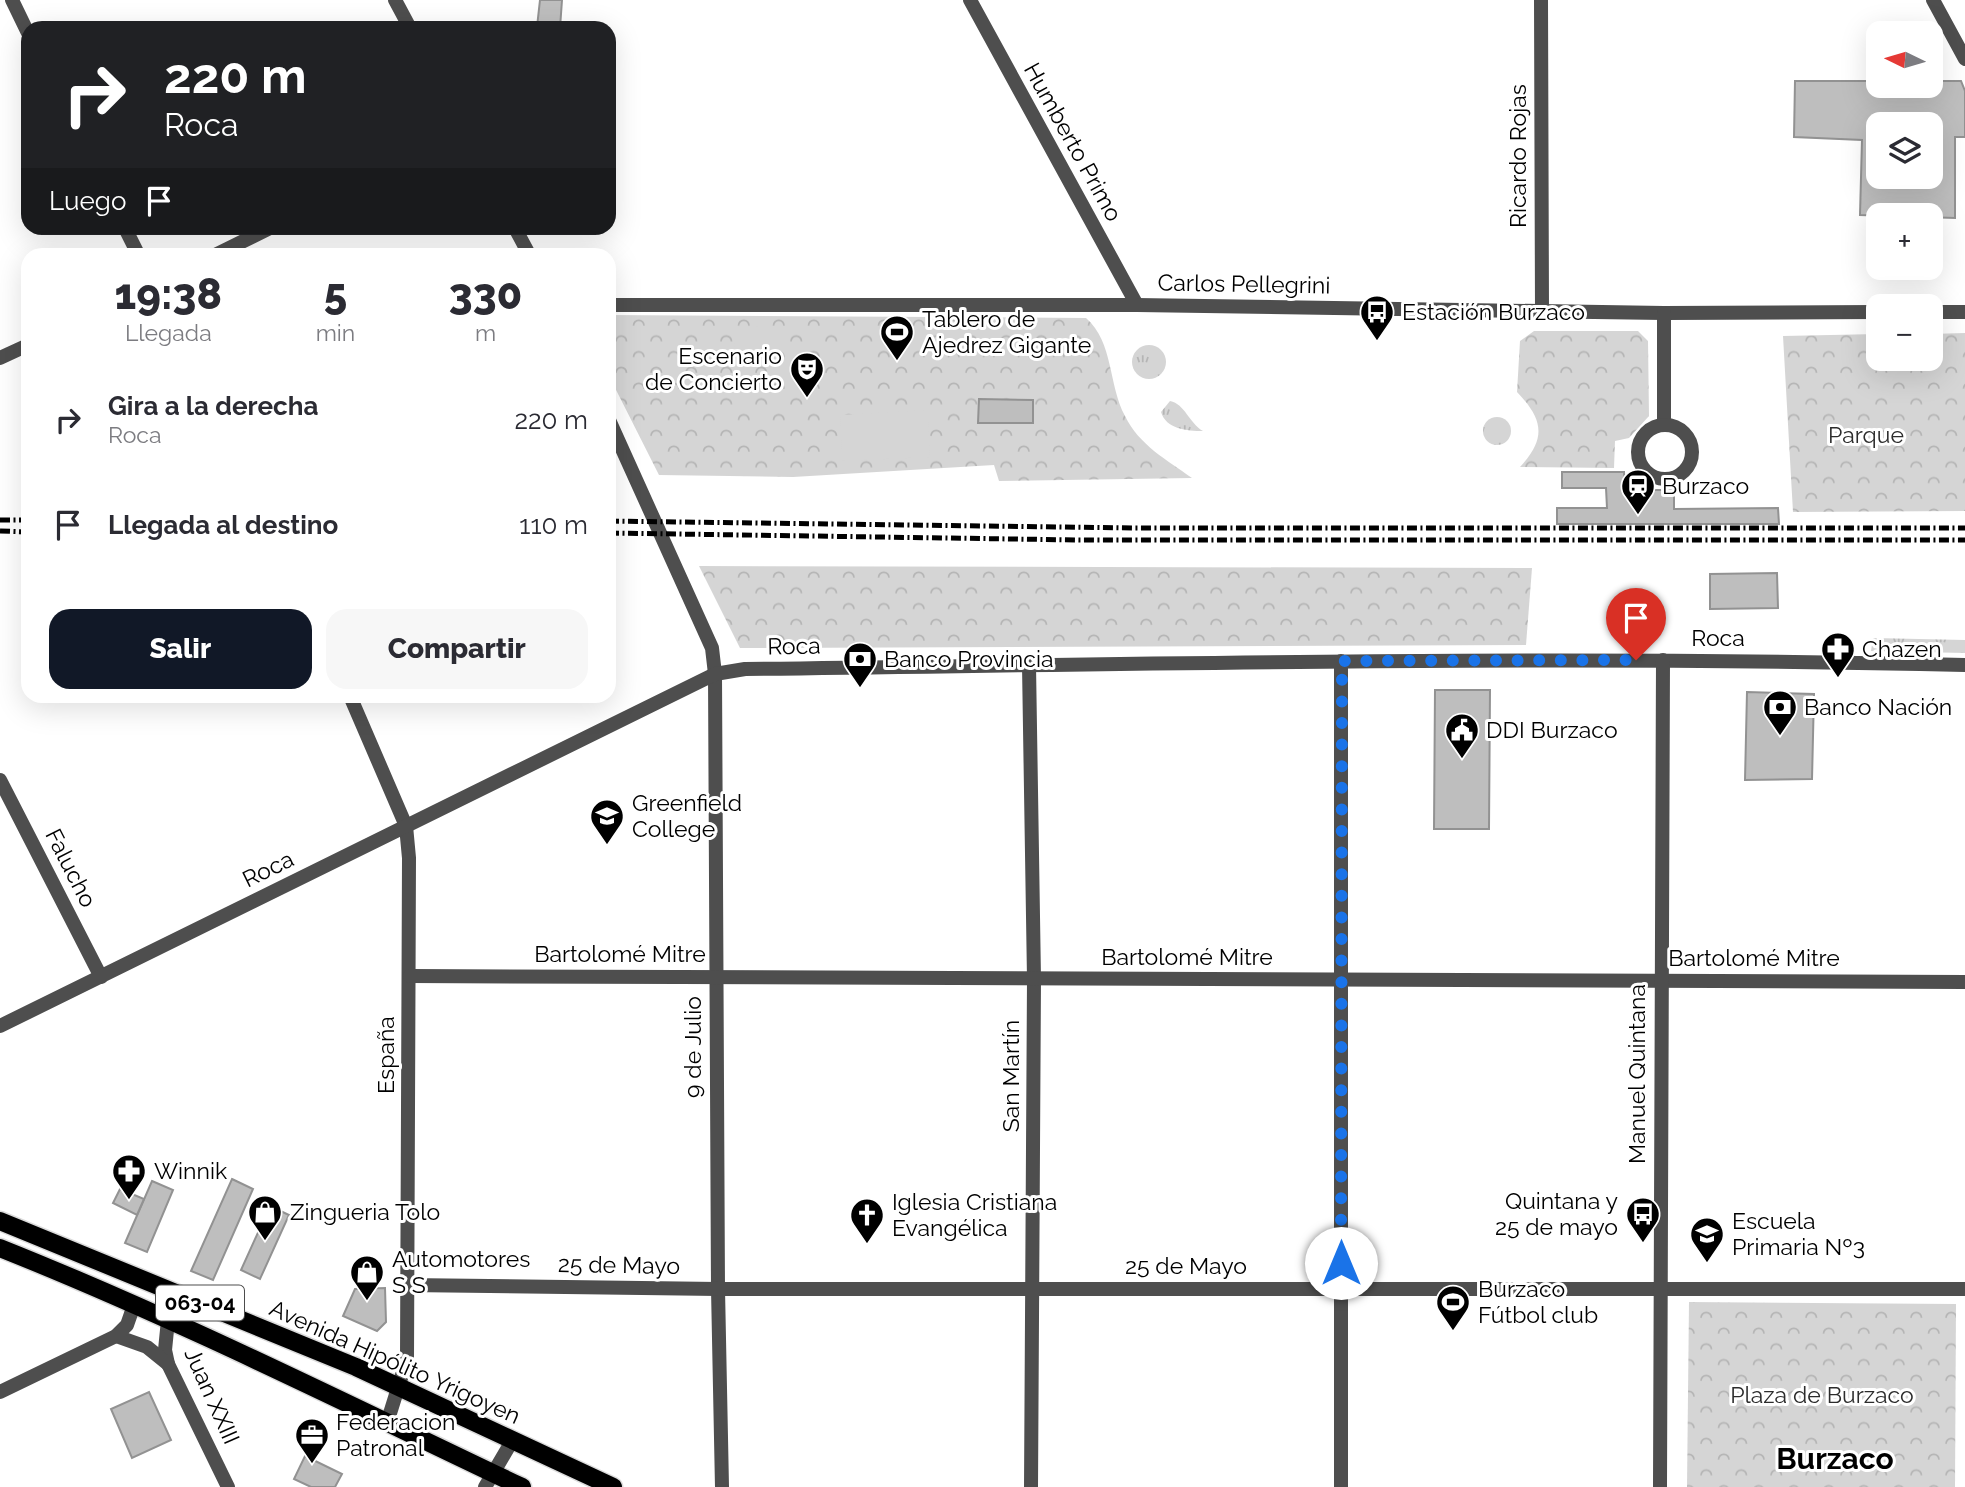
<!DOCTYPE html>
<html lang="es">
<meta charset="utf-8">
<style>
body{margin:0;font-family:Raleway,sans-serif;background:#f7f7f7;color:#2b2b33;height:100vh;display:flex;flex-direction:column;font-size:26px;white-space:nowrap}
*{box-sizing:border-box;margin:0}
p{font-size:23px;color:#7c7c81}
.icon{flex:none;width:38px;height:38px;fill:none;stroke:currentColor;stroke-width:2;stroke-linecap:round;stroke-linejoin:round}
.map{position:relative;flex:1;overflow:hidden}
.details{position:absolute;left:21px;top:248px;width:595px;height:455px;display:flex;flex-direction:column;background:#fff;border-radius:21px;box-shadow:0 7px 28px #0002}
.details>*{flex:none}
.top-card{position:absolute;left:21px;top:21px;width:595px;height:214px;border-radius:21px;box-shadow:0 7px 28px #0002;background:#202124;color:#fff;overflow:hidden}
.needle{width:46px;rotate:275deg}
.controls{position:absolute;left:1866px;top:21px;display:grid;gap:14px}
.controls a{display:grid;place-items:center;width:77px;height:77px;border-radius:14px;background:#fff;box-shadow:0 7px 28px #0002;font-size:35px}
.pin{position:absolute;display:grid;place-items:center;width:60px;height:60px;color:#fff;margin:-72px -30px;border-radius:50% 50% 50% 0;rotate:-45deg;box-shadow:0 0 7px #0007}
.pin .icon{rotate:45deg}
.me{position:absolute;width:77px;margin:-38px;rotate:0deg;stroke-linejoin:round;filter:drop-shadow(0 0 5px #0008)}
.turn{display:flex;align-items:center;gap:24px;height:147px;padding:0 28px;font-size:32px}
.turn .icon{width:91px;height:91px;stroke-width:2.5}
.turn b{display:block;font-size:49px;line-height:60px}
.then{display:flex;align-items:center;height:66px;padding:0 28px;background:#0003;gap:14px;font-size:26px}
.eta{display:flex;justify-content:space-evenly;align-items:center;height:119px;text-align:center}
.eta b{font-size:42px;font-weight:800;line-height:49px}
.cta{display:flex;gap:14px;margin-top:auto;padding:14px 28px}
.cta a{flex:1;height:80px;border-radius:21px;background:#111827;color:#fff;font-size:28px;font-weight:800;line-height:80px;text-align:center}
.cta a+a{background:#f7f7f7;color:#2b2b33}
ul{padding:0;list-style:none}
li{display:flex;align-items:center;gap:21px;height:105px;padding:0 28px}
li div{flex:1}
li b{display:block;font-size:26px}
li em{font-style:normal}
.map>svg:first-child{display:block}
.grass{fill:url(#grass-tufts)}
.park{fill:url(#park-crowns)}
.garden{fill:#d5d5d5}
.building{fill:#bebebe;stroke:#929292;stroke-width:2;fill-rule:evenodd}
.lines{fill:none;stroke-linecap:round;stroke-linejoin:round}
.primary-casing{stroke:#dbdbdb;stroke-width:21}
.street{stroke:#4e4e4e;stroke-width:14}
.primary{stroke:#000;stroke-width:18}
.rail{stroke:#000;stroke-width:5;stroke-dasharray:10 3.5 2 3.5;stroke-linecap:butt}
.route{stroke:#1a73e8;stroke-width:12;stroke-dasharray:0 21.6}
.labels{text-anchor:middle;stroke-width:6;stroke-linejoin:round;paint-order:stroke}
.shield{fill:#fff;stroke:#4c4c4c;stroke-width:2}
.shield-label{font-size:21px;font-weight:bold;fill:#000}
.street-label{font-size:23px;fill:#000;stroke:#fff}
.poi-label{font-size:23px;fill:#000;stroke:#fff;text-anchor:start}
.park-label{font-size:23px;fill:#2c2c2c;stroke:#fff}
.district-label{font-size:30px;font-weight:bold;fill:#000;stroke:#fff}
</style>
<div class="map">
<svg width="1965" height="1487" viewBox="0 0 1965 1487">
<defs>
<pattern id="grass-tufts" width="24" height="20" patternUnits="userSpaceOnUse" patternTransform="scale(1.75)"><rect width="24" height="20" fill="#d5d5d5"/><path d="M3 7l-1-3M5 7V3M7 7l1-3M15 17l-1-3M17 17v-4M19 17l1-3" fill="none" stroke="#b5b5b5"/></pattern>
<pattern id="park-crowns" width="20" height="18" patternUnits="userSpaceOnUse" patternTransform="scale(1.75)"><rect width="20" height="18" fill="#d5d5d5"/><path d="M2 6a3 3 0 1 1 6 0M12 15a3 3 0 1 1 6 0" fill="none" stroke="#b5b5b5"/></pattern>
</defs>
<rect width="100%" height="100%" fill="#fff"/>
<g class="grass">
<circle cx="1149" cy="362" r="17"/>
<path d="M 1170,401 C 1185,404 1189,423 1203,431 C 1187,431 1166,429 1161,412 Z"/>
<circle cx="1497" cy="431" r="14"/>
<path d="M 1873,638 L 1965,640 L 1965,653 L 1871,651 Z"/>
</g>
<g class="park">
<path d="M 609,315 L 1086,318 C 1114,343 1108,384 1125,416 C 1139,445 1167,460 1192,478 L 999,481 L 994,465 L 793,477 L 659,475 L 609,376 Z"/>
<path d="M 1534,331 L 1638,331 L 1648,341 L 1649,416 L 1629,438 L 1615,441 L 1614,468 L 1520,467 C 1547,438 1543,419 1517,392 L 1520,341 Z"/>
<path d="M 1965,333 L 1965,511 L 1793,512 L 1783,336 L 1878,334 L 1878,359 L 1930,359 L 1930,334 Z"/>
<path d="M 699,566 L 1532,568 L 1526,645 L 740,648 Z"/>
<path d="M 1689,1302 L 1956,1304 L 1955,1487 L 1687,1487 Z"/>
</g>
<g class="garden">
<path d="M 735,326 L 770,327 L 770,360 L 734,359 Z"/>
<path d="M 928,410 L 930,457 L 842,461 L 840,415 Z"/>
</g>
<g class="building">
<path d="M 540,0 L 562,0 L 560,28 L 537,27 Z"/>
<path d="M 1795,81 L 1878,81 L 1878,86 L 1930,86 L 1930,81 L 1961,81 L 1965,91 L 1965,137 L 1955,137 L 1955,218 L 1860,215 L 1862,140 L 1794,137 ZM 1878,124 L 1930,124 L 1930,177 L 1878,177 Z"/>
<path d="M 979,399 L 1033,400 L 1033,423 L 978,423 Z"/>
<path d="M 1562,472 L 1624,472 L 1625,490 L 1674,490 L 1674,509 L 1778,508 L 1779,524 L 1557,524 L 1557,508 L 1607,508 L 1606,488 L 1562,488 Z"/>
<path d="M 1777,573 L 1778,608 L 1710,609 L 1710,574 Z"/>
<path d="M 1435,690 L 1490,690 L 1489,829 L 1434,829 Z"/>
<path d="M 1747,692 L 1814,694 L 1812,779 L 1745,780 Z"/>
<path d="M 232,1179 L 253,1189 L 213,1280 L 191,1271 Z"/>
<path d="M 152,1181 L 173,1190 L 147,1252 L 125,1243 Z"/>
<path d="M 120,1189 L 144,1199 L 137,1215 L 113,1203 Z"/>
<path d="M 270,1206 L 289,1215 L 260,1279 L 241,1270 Z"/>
<path d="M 385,1288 L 386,1322 L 377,1331 L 343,1316 L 355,1289 Z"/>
<path d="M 149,1392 L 171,1440 L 132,1458 L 111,1409 Z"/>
<path d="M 305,1456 L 342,1474 L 335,1487 L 311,1487 L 294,1479 Z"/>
</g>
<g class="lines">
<g class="primary-casing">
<g id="primary">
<path d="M 0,1221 L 356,1367 L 613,1487"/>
<path d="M 0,1248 C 178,1319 349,1405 522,1487"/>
</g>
</g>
<g class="street">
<path d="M 12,0 L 28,33"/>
<path d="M 395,0 L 410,28"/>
<path d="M 970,0 L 1137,305"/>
<path d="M 1541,0 L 1542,311"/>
<path d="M 1933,0 L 1965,59"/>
<path d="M 125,228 L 139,256"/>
<path d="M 515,228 L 530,256"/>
<path d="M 213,256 L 270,228"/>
<path d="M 609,305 L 1137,305 L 1664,313 L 1878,312"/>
<path d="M 1930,312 L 1965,312"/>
<path d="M 1664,313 L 1664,425"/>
<path d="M 0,358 L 28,345"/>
<path d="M 609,420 L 712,648 L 715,674 L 718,1289 L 722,1487"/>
<circle cx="1665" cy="452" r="27"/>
<path d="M 1029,665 L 1034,979 L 1031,1487"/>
<path d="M 350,696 L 406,826 L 409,858 L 407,1359 L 387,1423"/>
<path d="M 0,780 L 101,977"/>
<path d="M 410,976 L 1965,982"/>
<path d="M 0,1026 L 715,674 L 745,669 C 1152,664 1558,655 1965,665"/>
<path d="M 407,1285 L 718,1289 L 1965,1289"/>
<path d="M 168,1320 L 165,1350 L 168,1364 L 228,1487"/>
<path d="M 116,1336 L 147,1347 L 168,1364"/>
<path d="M 0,1392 L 116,1336 L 127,1325 L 134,1305"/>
<path d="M 485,1487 L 512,1441"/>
<path d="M 1341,1487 L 1341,661"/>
<path d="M 1660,1487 L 1663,660"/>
</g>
<use href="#primary" class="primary"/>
<g class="rail">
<path d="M 0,520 L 28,520"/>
<path d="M 609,521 L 1134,528 L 1965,528"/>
<path d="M 0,531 L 28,532"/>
<path d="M 609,533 L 1080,540 L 1965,540"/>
</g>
</g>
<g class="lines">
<path class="route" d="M 1341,1263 L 1342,661 L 1636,660"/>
</g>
<defs>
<g id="bus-pin" transform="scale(1.75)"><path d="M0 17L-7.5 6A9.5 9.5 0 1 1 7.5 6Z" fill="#000" stroke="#fff"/><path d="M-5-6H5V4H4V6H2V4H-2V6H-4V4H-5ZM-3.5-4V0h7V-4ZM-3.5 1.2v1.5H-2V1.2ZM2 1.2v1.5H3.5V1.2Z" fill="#fff"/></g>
<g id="stadium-pin" transform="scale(1.75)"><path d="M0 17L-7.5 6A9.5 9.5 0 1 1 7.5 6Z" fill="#000" stroke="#fff"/><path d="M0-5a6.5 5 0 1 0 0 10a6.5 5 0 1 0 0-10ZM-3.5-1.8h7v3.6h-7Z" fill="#fff"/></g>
<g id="theatre-pin" transform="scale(1.75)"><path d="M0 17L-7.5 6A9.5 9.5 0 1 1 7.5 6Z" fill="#000" stroke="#fff"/><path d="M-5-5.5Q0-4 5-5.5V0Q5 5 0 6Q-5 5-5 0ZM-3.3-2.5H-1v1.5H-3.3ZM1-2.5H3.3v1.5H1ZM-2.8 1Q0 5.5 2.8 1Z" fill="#fff"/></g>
<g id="station-pin" transform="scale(1.75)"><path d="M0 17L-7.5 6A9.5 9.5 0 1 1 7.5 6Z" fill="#000" stroke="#fff"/><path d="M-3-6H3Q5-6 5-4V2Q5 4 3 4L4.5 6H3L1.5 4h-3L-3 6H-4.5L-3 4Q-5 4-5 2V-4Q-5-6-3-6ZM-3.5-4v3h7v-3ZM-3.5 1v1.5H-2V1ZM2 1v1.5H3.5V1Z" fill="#fff"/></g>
<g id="pharmacy-pin" transform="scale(1.75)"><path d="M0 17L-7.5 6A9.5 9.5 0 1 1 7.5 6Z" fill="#000" stroke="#fff"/><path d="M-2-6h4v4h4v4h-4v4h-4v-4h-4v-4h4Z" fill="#fff"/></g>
<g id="bank-pin" transform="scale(1.75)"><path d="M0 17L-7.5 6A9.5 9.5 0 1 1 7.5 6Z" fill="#000" stroke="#fff"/><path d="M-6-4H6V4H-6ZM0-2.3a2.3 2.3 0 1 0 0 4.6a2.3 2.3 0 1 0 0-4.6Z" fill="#fff"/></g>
<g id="civic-pin" transform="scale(1.75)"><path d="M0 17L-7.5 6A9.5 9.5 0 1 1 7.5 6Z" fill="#000" stroke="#fff"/><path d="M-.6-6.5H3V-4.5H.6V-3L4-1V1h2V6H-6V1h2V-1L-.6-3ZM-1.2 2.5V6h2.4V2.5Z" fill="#fff"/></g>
<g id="school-pin" transform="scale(1.75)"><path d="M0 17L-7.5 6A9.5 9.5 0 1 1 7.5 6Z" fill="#000" stroke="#fff"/><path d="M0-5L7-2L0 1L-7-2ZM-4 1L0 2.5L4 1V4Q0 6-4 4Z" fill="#fff"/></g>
<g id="shop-pin" transform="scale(1.75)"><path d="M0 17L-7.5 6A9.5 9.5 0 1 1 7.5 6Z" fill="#000" stroke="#fff"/><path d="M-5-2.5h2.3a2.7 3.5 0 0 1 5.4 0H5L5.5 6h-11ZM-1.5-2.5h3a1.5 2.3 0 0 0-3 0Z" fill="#fff"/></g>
<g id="church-pin" transform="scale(1.75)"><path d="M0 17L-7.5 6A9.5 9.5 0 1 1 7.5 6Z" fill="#000" stroke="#fff"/><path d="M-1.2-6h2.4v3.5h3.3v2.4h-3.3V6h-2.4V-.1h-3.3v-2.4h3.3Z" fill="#fff"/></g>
<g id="office-pin" transform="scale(1.75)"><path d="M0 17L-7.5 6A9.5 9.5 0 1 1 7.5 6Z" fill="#000" stroke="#fff"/><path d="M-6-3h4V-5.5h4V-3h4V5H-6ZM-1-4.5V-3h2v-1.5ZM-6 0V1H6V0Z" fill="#fff"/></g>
</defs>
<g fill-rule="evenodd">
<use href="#bus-pin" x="1377" y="312"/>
<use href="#stadium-pin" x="897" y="332"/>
<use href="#theatre-pin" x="807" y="369"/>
<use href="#station-pin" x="1638" y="486"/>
<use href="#pharmacy-pin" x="1838" y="649"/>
<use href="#bank-pin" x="860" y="659"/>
<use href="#bank-pin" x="1780" y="707"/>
<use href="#civic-pin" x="1462" y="730"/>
<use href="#school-pin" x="607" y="816"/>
<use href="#pharmacy-pin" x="129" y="1171"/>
<use href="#shop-pin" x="265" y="1212"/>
<use href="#bus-pin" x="1643" y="1214"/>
<use href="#church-pin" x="867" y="1215"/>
<use href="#school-pin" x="1707" y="1234"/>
<use href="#shop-pin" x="367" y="1272"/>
<use href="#stadium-pin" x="1453" y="1302"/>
<use href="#office-pin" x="312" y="1435"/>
</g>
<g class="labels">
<rect class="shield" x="156" y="1285.5" width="88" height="35" rx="5"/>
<g class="shield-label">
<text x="200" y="1310">063-04</text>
</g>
<g class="street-label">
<text transform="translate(1073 142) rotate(61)" y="8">Humberto Primo</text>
<text transform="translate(1518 156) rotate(-90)" y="8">Ricardo Rojas</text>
<text transform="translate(1244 284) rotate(1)" y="8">Carlos Pellegrini</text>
<text x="1718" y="646">Roca</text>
<text transform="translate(794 646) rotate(-1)" y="8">Roca</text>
<text transform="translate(71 868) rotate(63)" y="8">Falucho</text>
<text transform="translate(268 869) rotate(-26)" y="8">Roca</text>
<text x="620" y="962">Bartolomé Mitre</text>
<text x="1187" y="965">Bartolomé Mitre</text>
<text x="1754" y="966">Bartolomé Mitre</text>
<text transform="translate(693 1047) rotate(-90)" y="8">9 de Julio</text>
<text transform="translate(386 1055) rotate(-90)" y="8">España</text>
<text transform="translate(1637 1074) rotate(-90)" y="8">Manuel Quintana</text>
<text transform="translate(1011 1076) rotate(-90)" y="8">San Martín</text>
<text transform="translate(619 1265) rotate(1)" y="8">25 de Mayo</text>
<text x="1186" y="1274">25 de Mayo</text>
<text transform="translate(395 1362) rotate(24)" y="8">Avenida Hipólito Yrigoyen</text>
<text transform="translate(212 1396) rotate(66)" y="8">Juan XXIII</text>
</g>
<g class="poi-label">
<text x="1402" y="320">Estación Burzaco</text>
<text x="922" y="327">Tablero de<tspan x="922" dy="26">Ajedrez Gigante</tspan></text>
<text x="782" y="364" text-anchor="end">Escenario<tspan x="782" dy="26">de Concierto</tspan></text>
<text x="1662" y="494">Burzaco</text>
<text x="1862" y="657">Chazen</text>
<text x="884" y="667">Banco Provincia</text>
<text x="1804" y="715">Banco Nación</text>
<text x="1486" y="738">DDI Burzaco</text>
<text x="632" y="811">Greenfield<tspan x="632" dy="26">College</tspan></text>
<text x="154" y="1179">Winnik</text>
<text x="1618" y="1209" text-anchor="end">Quintana y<tspan x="1618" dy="26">25 de mayo</tspan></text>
<text x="892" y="1210">Iglesia Cristiana<tspan x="892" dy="26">Evangélica</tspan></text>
<text x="290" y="1220">Zingueria Tolo</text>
<text x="1732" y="1229">Escuela<tspan x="1732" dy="26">Primaria Nº3</tspan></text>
<text x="392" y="1267">Automotores<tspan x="392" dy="26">S S</tspan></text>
<text x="1478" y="1297">Burzaco<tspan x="1478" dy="26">Fútbol club</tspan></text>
<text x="336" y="1430">Federacion<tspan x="336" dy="26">Patronal</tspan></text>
</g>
<g class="park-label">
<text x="1866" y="443">Parque</text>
<text x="1822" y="1403">Plaza de Burzaco</text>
</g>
<g class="district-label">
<text x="1835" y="1469">Burzaco</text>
</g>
</g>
</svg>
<div class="controls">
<a><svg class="needle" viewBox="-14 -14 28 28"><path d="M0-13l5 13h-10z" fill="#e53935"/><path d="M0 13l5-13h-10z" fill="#7c7c81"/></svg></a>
<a><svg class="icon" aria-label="layers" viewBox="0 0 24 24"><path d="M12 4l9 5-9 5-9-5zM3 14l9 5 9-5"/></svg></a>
<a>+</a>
<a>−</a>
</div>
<div class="pin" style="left:1636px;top:660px;background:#d93025"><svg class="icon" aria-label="arrive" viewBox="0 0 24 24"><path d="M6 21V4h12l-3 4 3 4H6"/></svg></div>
<svg class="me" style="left:1341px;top:1263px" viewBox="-20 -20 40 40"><circle r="19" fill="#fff"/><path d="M0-13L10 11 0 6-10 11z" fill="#1a73e8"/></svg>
<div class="top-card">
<div class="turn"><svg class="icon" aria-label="right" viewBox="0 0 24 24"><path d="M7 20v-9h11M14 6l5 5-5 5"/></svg><div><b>220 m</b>Roca</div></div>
<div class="then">Luego<svg class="icon" aria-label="arrive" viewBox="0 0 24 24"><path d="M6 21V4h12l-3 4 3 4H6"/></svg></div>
</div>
<section class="details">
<div class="eta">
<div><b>19:38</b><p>Llegada</p></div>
<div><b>5</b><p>min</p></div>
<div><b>330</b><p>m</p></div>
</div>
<ul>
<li><svg class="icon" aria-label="right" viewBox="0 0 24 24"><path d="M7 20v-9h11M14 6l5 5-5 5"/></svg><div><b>Gira a la derecha</b><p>Roca</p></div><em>220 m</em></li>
<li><svg class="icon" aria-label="arrive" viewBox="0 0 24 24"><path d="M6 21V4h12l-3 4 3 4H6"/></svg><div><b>Llegada al destino</b></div><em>110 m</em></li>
</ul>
<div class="cta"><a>Salir</a><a>Compartir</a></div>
</section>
</div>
